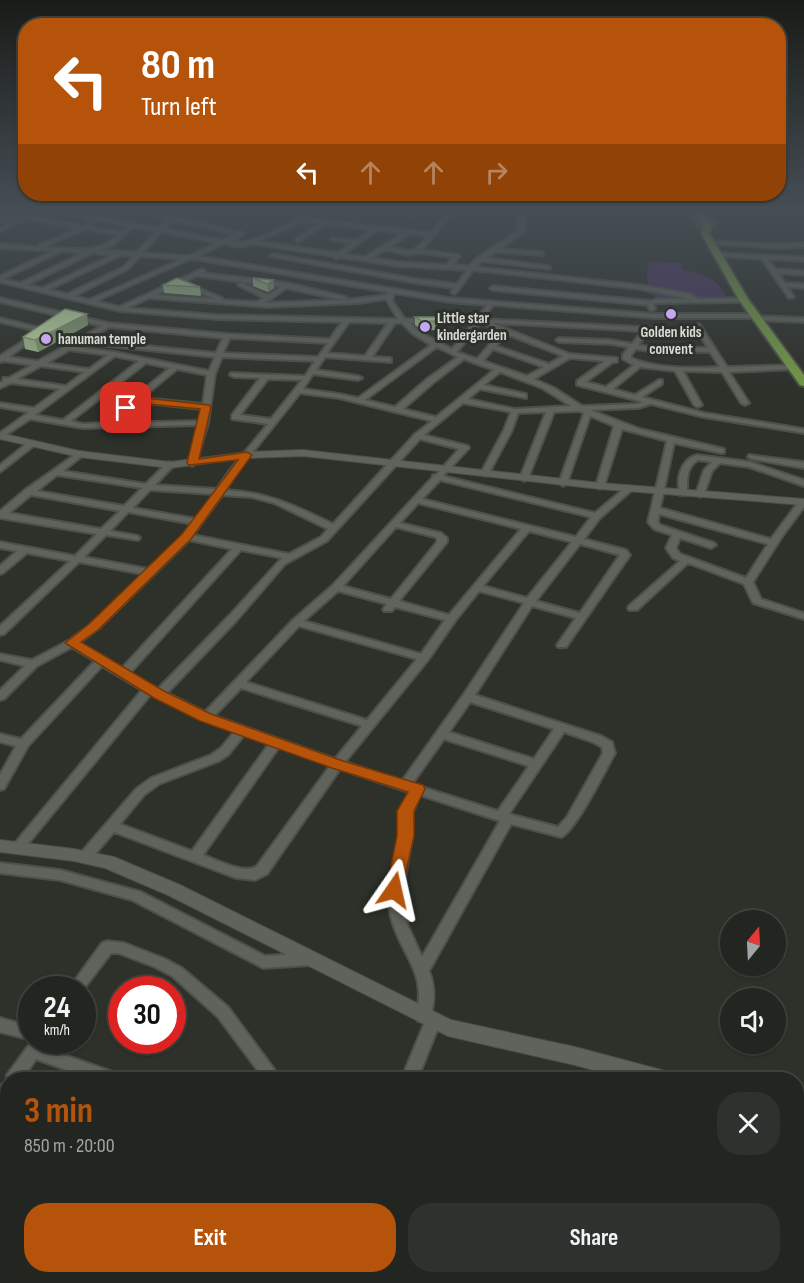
<!DOCTYPE html>
<meta charset="utf-8">
<style>
body{margin:0;font-family:"Sofia Sans Condensed",sans-serif;background:#2e312d;color:#f1f3f6;height:100vh;display:flex;flex-direction:column;font-size:22px;white-space:nowrap}
*{box-sizing:border-box;margin:0}
p{font-size:20px;color:#a2a5a5}
.icon{flex:none;width:33px;height:33px;fill:none;stroke:currentColor;stroke-width:2;stroke-linecap:round;stroke-linejoin:round}
.map{position:relative;flex:1;overflow:hidden}
.panel{position:absolute;left:0px;top:1072px;width:804px;height:212px;display:flex;flex-direction:column;background:#222520;border-radius:24px 24px 0 0;box-shadow:0 2px 4px #0004,0 0 0 2px #3f423e}
.panel>*{flex:none}
.top-card{position:absolute;left:18px;top:18px;width:768px;height:183px;border-radius:24px;box-shadow:0 2px 4px #0004,0 0 0 2px #3f423e;background:#b45309;color:#fff;overflow:hidden}
.needle{width:39px;rotate:18deg}
.controls{position:absolute;left:720px;top:910px;display:grid;gap:12px}
.controls a{display:grid;place-items:center;width:66px;height:66px;border-radius:50%;background:#222520;box-shadow:0 2px 4px #0004,0 0 0 2px #3f423e;font-size:30px}
.speed{position:absolute;left:18px;top:976px;display:flex;gap:12px;font-size:30px;font-weight:700;text-align:center}
.speed>*{display:grid;place-content:center;width:78px;height:78px;border-radius:50%;background:#222520;box-shadow:0 2px 4px #0004,0 0 0 2px #3f423e;line-height:1}
.speed small{font-size:15px;font-weight:400}
.speed .limit{border:9px solid #d22;background:#fff;color:#111}
.pin{position:absolute;display:grid;place-items:center;width:51px;height:51px;color:#fff;margin:-26px;border-radius:12px;box-shadow:0 3px 9px #0006}
.me{position:absolute;width:66px;margin:-33px;rotate:11deg;stroke-linejoin:round;filter:drop-shadow(0 0 4px #0008)}
.turn{display:flex;align-items:center;gap:21px;height:126px;padding:0 24px;font-size:27px}
.turn .icon{width:78px;height:78px;stroke-width:2.5}
.turn b{display:block;font-size:42px;line-height:51px}
.lanes{display:flex;align-items:center;height:57px;padding:0 24px;background:#0003;justify-content:center;gap:30px;direction:ltr}
.lanes .off{opacity:.35}
.round{display:grid;place-items:center;flex:none;width:63px;height:63px;border-radius:24px;background:#2e312d}
.summary{display:flex;align-items:center;justify-content:space-between;height:102px;padding:0 24px}
h1{font-size:36px;font-weight:700;line-height:45px;color:#b45309}
.action{display:flex;gap:12px;margin-top:auto;padding:12px 24px}
.action a{flex:1;height:69px;border-radius:24px;background:#b45309;color:#fff;font-size:24px;font-weight:700;line-height:69px;text-align:center}
.action a+a{background:#2e312d;color:#f1f3f6}
.map>svg:first-child{display:block}
.green{fill:#493562}
.lines{fill:none;stroke-linecap:round;stroke-linejoin:round}
.minor-casing{stroke:#4d4f49;stroke-width:4}
.tertiary-casing{stroke:#4d4f49;stroke-width:2}
.trunk-casing{stroke:#4d4f49;stroke-width:4}
.minor{fill:#5f635b;fill-rule:evenodd}
.tertiary{fill:#5f635b;fill-rule:evenodd}
.trunk{fill:#729746;fill-rule:evenodd}
.wall{fill:#9db587}
.shaded-wall{fill:#80936e}
.building{fill:#b7d29d;stroke:#80936e;stroke-width:1.5}
.route{fill:#b45309;stroke:#753606;stroke-width:1.5}
.poi-dot{fill:#c5a6f0;stroke:#2d312a;stroke-width:2}
.labels{text-anchor:middle;stroke-width:6;stroke-linejoin:round;paint-order:stroke}
.far-poi-label{font-size:15px;font-weight:bold;fill:#d9dbd7;stroke:#2d312a;text-anchor:start}
</style>
<div class="map">
<svg width="804" height="1283" viewBox="0 0 804 1283">
<rect width="100%" height="100%" fill="#2d312a"/>
<path class="green" d="M 650,262 L 682,263 L 682,269 C 707,276 715,276 728,299 L 657,300 C 649,288 643,276 650,262 Z"/>
<g class="lines">
<g class="minor-casing">
<g id="minor">
<path d="M 38,208 L 49,208 L 96,217 L 108,208 L 114,208 L 101,218 L 159,228 L 167,219 L 121,208 L 131,208 L 169,216 L 177,208 L 183,208 L 174,217 L 244,233 L 244,235 L 230,242 C 247,245 274,232 290,223 C 299,218 308,208 320,208 L 305,218 L 431,233 L 450,208 L 456,208 L 422,250 L 459,255 L 460,256 L 452,265 L 469,266 L 477,258 L 518,231 L 518,212 L 465,210 L 462,208 L 524,208 L 524,232 L 500,249 L 541,252 L 543,253 L 543,255 L 496,252 L 486,258 L 547,266 L 550,268 L 549,269 L 482,261 L 475,267 L 640,285 L 690,294 L 698,299 L 744,298 L 747,300 L 744,302 L 658,303 L 654,304 L 655,309 L 652,311 L 649,309 L 648,305 L 493,290 L 490,288 L 493,286 L 651,301 L 658,299 L 690,299 L 640,289 L 473,270 L 456,293 L 454,294 L 451,292 L 454,288 L 416,283 L 270,256 L 273,254 L 416,279 L 457,284 L 467,270 L 398,266 L 340,257 L 336,259 L 334,256 L 253,244 L 239,247 L 224,244 L 197,256 L 449,298 L 655,314 L 755,314 L 758,316 L 804,318 L 804,322 L 757,320 L 754,318 L 655,318 L 493,305 L 483,319 L 697,330 L 695,326 L 698,324 L 700,325 L 727,367 L 797,365 L 797,369 L 794,369 L 729,372 L 749,403 L 745,405 L 741,403 L 722,372 L 683,371 L 702,405 L 698,407 L 694,405 L 675,371 L 640,367 L 613,389 L 635,395 L 659,380 L 662,380 L 662,384 L 642,397 L 704,413 L 804,429 L 804,433 L 704,417 L 651,404 L 638,408 L 590,410 L 640,429 L 724,449 L 724,453 L 721,453 L 674,443 L 660,508 L 771,539 L 800,500 L 804,500 L 804,507 L 783,535 L 753,582 L 761,599 L 804,613 L 804,619 L 753,603 L 744,584 L 688,563 L 637,610 L 629,610 L 628,608 L 629,606 L 680,561 L 673,558 L 666,548 L 672,535 L 654,529 L 648,522 L 667,441 L 622,429 L 604,486 L 600,489 L 596,486 L 614,426 L 590,416 L 567,483 L 563,486 L 559,483 L 584,413 L 579,411 L 554,412 L 528,478 L 524,481 L 520,478 L 546,412 L 518,413 L 512,430 L 489,473 L 485,476 L 481,473 L 504,430 L 511,412 L 463,403 L 424,435 L 468,446 L 469,448 L 443,476 L 595,513 L 626,487 L 629,486 L 633,489 L 600,518 L 584,539 L 626,550 L 630,555 L 566,647 L 558,647 L 557,645 L 576,618 L 532,606 L 475,695 L 601,736 L 612,742 L 615,753 C 606,769 575,832 561,837 L 511,824 L 429,971 C 435,986 435,999 431,1014 L 438,1015 L 441,1020 L 417,1080 L 401,1080 L 425,1022 L 418,1021 L 416,1016 C 427,974 405,960 393,924 C 384,897 393,873 398,846 C 401,827 399,810 409,792 L 340,769 L 267,874 L 255,880 L 236,878 L 114,832 L 90,860 L 85,862 L 80,860 L 78,857 L 80,854 L 136,789 L 151,778 L 211,755 L 221,748 L 235,731 L 202,720 L 151,694 L 22,851 L 17,853 L 12,851 L 11,848 L 142,690 L 102,666 L 28,746 L 4,789 L 0,790 L 0,775 L 16,746 L 0,742 L 0,734 L 21,739 L 95,661 L 72,647 L 37,666 L 4,699 L 0,700 L 0,690 L 25,666 L 0,660 L 0,654 L 32,660 L 68,641 L 90,625 L 143,574 L 79,562 L 4,634 L 0,635 L 0,626 L 70,561 L 27,553 L 3,573 L 0,574 L 0,566 L 17,551 L 0,548 L 0,542 L 75,556 L 97,534 L 0,518 L 0,511 L 25,490 L 79,452 L 82,452 L 82,456 L 63,471 L 146,484 L 167,463 L 170,462 L 174,465 L 155,485 L 217,489 L 230,470 L 268,424 L 232,419 L 232,415 L 260,378 L 234,377 L 230,375 L 231,373 L 305,376 L 315,361 L 222,357 L 215,374 L 208,423 L 196,463 L 192,466 L 188,463 L 199,425 L 83,428 L 30,419 L 1,438 L 0,433 L 29,412 L 0,407 L 0,403 L 34,408 L 60,389 L 11,383 L 0,388 L 0,383 L 3,381 L 3,378 L 9,378 L 32,365 L 4,361 L 0,362 L 0,356 L 34,334 L 37,336 L 36,337 L 9,357 L 38,361 L 102,326 L 0,302 L 0,298 L 108,323 L 227,334 L 330,339 L 342,322 L 217,319 L 120,311 L 0,282 L 0,276 L 53,251 L 0,248 L 0,244 L 39,247 L 39,245 L 80,228 L 25,219 L 22,221 L 11,219 L 0,222 L 0,218 L 11,215 L 21,217 L 24,215 L 84,226 L 92,219 ZM 98,220 L 127,226 L 121,232 L 89,227 ZM 172,220 L 236,234 L 223,240 L 164,229 ZM 301,221 L 320,223 L 296,239 L 296,241 L 298,242 L 326,224 L 372,229 L 357,240 L 331,238 L 331,240 L 352,243 L 338,253 L 258,241 L 293,226 ZM 132,227 L 156,231 L 137,252 L 100,250 L 114,245 ZM 86,229 L 118,235 C 98,255 70,248 44,247 ZM 378,230 L 403,233 L 365,257 L 344,254 ZM 161,232 L 218,243 L 189,256 L 143,253 ZM 409,234 L 428,236 C 413,254 412,252 390,247 ZM 387,250 L 408,255 L 419,253 L 453,257 L 446,265 L 398,262 L 371,258 L 383,251 ZM 62,251 L 83,253 L 20,283 L 3,279 ZM 92,253 L 113,255 L 42,288 L 27,285 ZM 121,255 L 134,256 L 124,267 L 67,294 L 48,290 ZM 140,256 L 182,259 L 89,300 L 74,296 L 128,269 ZM 190,259 L 200,260 L 388,292 L 387,295 L 345,300 L 347,298 L 346,297 L 287,283 L 203,273 L 205,271 L 202,269 L 119,307 L 96,301 ZM 197,276 L 280,287 L 268,295 L 242,283 L 238,283 L 238,285 L 264,298 L 257,302 L 223,300 L 222,298 L 187,283 L 184,285 L 185,286 L 215,299 L 156,295 ZM 286,288 L 343,300 L 265,303 ZM 394,293 L 449,302 L 487,305 L 476,319 L 405,319 L 392,301 ZM 149,298 L 268,307 L 359,303 L 386,299 L 398,319 L 217,315 L 128,308 ZM 349,322 L 388,323 L 365,356 L 327,353 ZM 395,323 L 402,323 L 413,334 L 431,345 L 358,398 L 339,394 L 303,389 L 313,374 L 358,380 L 362,378 L 358,376 L 316,370 L 325,357 L 391,362 L 391,358 L 372,357 ZM 410,323 L 473,323 L 452,349 L 418,331 ZM 480,323 L 501,331 L 477,359 L 457,352 ZM 492,323 L 642,331 L 632,344 L 611,340 L 559,338 L 556,340 L 559,342 L 611,344 L 629,347 L 623,355 L 623,359 L 634,365 L 606,387 L 586,382 L 613,362 L 617,362 L 617,358 L 570,354 ZM 109,327 L 223,338 L 216,353 L 87,340 ZM 649,331 L 699,334 L 708,348 L 649,347 L 638,345 ZM 506,334 L 563,356 L 549,364 L 496,346 ZM 230,338 L 328,343 L 318,357 L 223,353 ZM 81,343 L 215,357 L 209,371 L 114,352 L 75,347 ZM 437,347 L 458,357 L 427,379 L 395,407 L 365,400 ZM 493,349 L 544,367 L 527,376 L 483,361 ZM 636,349 L 649,351 L 710,352 L 720,367 C 691,368 657,369 631,358 L 631,355 ZM 69,350 L 108,355 L 89,369 L 47,363 ZM 115,356 L 139,361 L 63,420 L 35,415 ZM 570,358 L 605,361 L 577,381 L 577,385 L 643,402 L 637,404 L 582,406 L 554,388 L 534,379 ZM 464,359 L 494,370 L 436,417 L 403,409 L 433,383 ZM 146,363 L 170,368 L 102,423 L 83,424 L 71,421 ZM 41,366 L 84,372 L 66,386 L 17,379 ZM 177,369 L 207,375 L 203,404 L 142,398 ZM 500,372 L 542,388 L 571,406 L 515,409 L 468,399 L 480,389 L 526,398 L 526,394 L 484,385 ZM 268,379 L 302,380 L 271,419 L 240,415 ZM 300,393 L 339,398 L 432,421 L 415,434 L 333,524 C 293,505 270,493 226,490 L 236,473 ZM 137,402 L 202,409 L 200,421 L 112,423 ZM 420,439 L 459,449 L 436,475 L 433,475 L 432,478 L 333,585 L 293,620 L 205,712 L 167,693 L 236,621 L 285,564 L 327,541 ZM 57,475 L 142,488 L 124,506 L 37,491 ZM 440,480 L 591,517 L 576,537 L 422,499 ZM 150,490 L 214,494 L 197,519 L 133,508 ZM 31,495 L 120,511 L 101,529 L 9,513 ZM 222,495 L 251,497 L 274,503 L 328,529 L 321,537 L 289,554 L 193,535 ZM 418,503 L 521,529 L 449,615 L 399,601 L 447,542 L 447,538 L 441,533 L 400,523 ZM 128,512 L 193,524 L 184,535 L 148,569 L 84,557 L 106,535 L 138,540 L 140,538 L 138,536 L 110,531 ZM 659,514 L 768,544 L 746,578 L 680,554 L 676,548 L 680,538 L 711,548 L 716,545 L 714,543 L 660,525 L 658,522 ZM 396,527 L 435,537 L 437,539 L 437,542 L 391,599 L 343,586 ZM 529,531 L 572,542 L 527,598 L 483,586 ZM 189,540 L 232,549 L 122,668 L 79,643 L 98,629 ZM 580,544 L 620,555 L 580,613 L 536,601 ZM 241,550 L 282,558 L 228,617 L 158,689 L 130,673 ZM 338,591 L 387,604 L 383,609 L 384,611 L 392,611 L 395,607 L 445,620 L 421,654 L 304,621 ZM 479,591 L 524,603 L 464,694 L 402,781 L 345,762 L 428,660 L 455,621 ZM 299,626 L 417,659 L 367,720 L 246,682 ZM 241,688 L 362,726 L 335,759 L 214,716 ZM 470,702 L 554,729 L 534,759 L 449,732 ZM 564,732 L 593,742 L 602,747 L 603,753 L 567,817 L 558,827 L 509,814 ZM 244,735 L 269,744 L 192,851 L 120,824 L 144,795 L 159,784 L 219,761 L 229,754 ZM 444,739 L 529,766 L 498,811 L 412,784 ZM 279,747 L 330,766 L 257,866 C 245,875 217,860 203,855 ZM 420,795 L 500,821 L 422,957 L 407,924 L 402,894 L 412,838 L 413,812 Z"/>
<path d="M 414,208 L 420,208 L 413,216 L 409,216 Z"/>
<path d="M 589,208 L 595,208 L 589,215 L 586,213 Z"/>
<path d="M 688,208 L 694,208 L 702,224 L 710,227 L 710,229 L 698,226 Z"/>
<path d="M 718,241 L 773,244 L 804,243 L 804,247 L 773,248 L 716,244 L 716,242 Z"/>
<path d="M 717,253 L 804,257 L 804,261 L 768,259 L 775,269 L 804,271 L 804,275 L 778,273 L 785,283 L 804,284 L 804,288 L 787,287 L 794,297 L 789,298 L 762,259 L 715,256 L 715,254 Z"/>
<path d="M 0,318 L 44,329 L 45,330 L 42,332 L 0,322 Z"/>
<path d="M 29,442 L 35,442 L 36,444 L 0,472 L 0,465 Z"/>
<path d="M 697,455 L 750,462 L 804,480 L 804,486 L 749,467 L 720,463 L 712,471 L 704,494 L 700,497 L 696,494 L 704,470 L 712,462 L 698,460 C 686,467 687,480 687,493 L 686,495 L 680,495 C 676,479 680,460 697,455 Z"/>
<path d="M 749,455 L 804,462 L 804,468 L 752,459 L 748,457 Z"/>
<path d="M 0,863 L 60,870 L 141,892 L 265,956 L 310,953 L 315,955 L 317,959 L 315,963 L 310,965 L 263,968 L 132,900 L 60,880 L 0,873 Z"/>
<path d="M 107,941 L 124,943 L 165,959 L 182,968 L 228,1007 L 282,1080 L 265,1080 L 218,1017 L 172,976 L 155,967 L 118,953 L 111,953 L 82,991 L 68,990 L 102,943 Z"/>
<path d="M 0,1018 L 32,1027 L 32,1040 L 0,1032 Z"/>
<path d="M 32,1041 L 48,1041 L 44,1048 L 121,1075 L 123,1080 L 95,1080 L 36,1059 L 22,1080 L 8,1080 L 8,1102 L 0,1106 L 0,1086 L 6,1082 L 7,1075 Z"/>
<path d="M 0,1246 L 8,1249 L 8,1268 L 0,1264 Z"/>
<path d="M 141,1276 L 159,1276 L 160,1283 L 142,1283 Z"/>
<path d="M 300,1276 L 320,1276 L 317,1283 L 297,1283 Z"/>
</g>
</g>
<g class="tertiary-casing">
<g id="tertiary">
<path d="M 36,208 L 44,208 L 0,233 L 0,228 Z"/>
<path d="M 701,208 L 707,208 L 717,224 L 710,230 L 703,228 L 709,223 Z"/>
<path d="M 0,433 L 79,451 L 170,462 L 247,452 L 303,450 L 600,483 L 804,499 L 804,505 L 600,489 L 303,456 L 247,458 L 170,468 L 79,457 L 0,439 Z"/>
<path d="M 0,840 L 74,849 L 114,857 L 180,885 L 451,1020 L 575,1047 L 665,1071 L 672,1074 L 675,1080 L 631,1080 L 575,1065 L 448,1036 L 168,895 L 105,868 L 74,861 L 0,852 Z"/>
<path d="M 796,1106 L 804,1108 L 804,1128 L 796,1126 Z"/>
</g>
</g>
<g class="trunk-casing">
<path id="trunk" d="M 693,208 L 701,208 L 712,228 L 709,233 L 748,299 L 804,375 L 804,386 L 800,385 L 739,300 L 701,233 L 704,228 Z"/>
</g>
<use href="#minor" class="minor"/>
<use href="#tertiary" class="tertiary"/>
<use href="#trunk" class="trunk"/>
</g>
<g class="wall">
<path d="M 253,278 L 273,280 L 274,288 L 268,292 L 253,286 Z"/>
<path d="M 163,285 L 200,287 L 201,296 L 164,293 Z"/>
<path d="M 415,317 L 437,317 L 437,325 L 435,330 L 423,331 L 415,325 Z"/>
<path d="M 88,325 L 38,352 L 25,349 L 23,337 Z"/>
</g>
<g class="shaded-wall">
<path d="M 273,280 L 274,288 L 268,292 L 267,284 Z"/>
<path d="M 87,314 L 88,325 L 38,352 L 35,340 Z"/>
<path d="M 437,317 L 437,325 L 435,330 L 435,321 Z"/>
</g>
<g class="building">
<path d="M 177,278 L 200,287 L 163,285 Z"/>
<path d="M 253,278 L 273,280 L 267,284 Z"/>
<path d="M 65,309 L 87,314 L 35,340 L 23,337 Z"/>
<path d="M 415,317 L 437,317 L 435,321 L 423,322 Z"/>
</g>
<linearGradient id="sky" x2="0" y2="1"><stop stop-color="#191b17"/><stop offset="0.54" stop-color="#464e55"/><stop offset="1" stop-color="#464e55" stop-opacity="0"/></linearGradient>
<rect width="804" height="387" fill="url(#sky)"/>
<path class="route" d="M 136,397 L 209,405 L 211,407 L 199,459 L 247,452 L 252,455 L 191,539 L 98,630 L 81,642 L 164,691 L 211,714 L 343,761 L 423,785 L 425,789 L 414,811 L 414,836 L 401,895 L 394,897 L 388,895 L 386,890 L 397,836 L 397,811 L 408,792 L 332,768 L 200,721 L 154,698 L 65,643 L 89,624 L 182,534 L 238,460 L 189,465 L 187,463 L 200,409 L 138,403 L 129,410 L 122,410 L 122,406 Z"/>
<g class="poi-dot">
<circle cx="671" cy="314" r="6"/>
<circle cx="425" cy="327" r="6"/>
<circle cx="46" cy="339" r="6"/>
</g>
<g class="labels">
<g class="far-poi-label">
<text x="437" y="323">Little star<tspan x="437" dy="17">kindergarden</tspan></text>
<text x="671" y="337" text-anchor="middle">Golden kids<tspan x="671" dy="17">convent</tspan></text>
<text x="58" y="344">hanuman temple</text>
</g>
</g>
</svg>
<div class="controls">
<a><svg class="needle" viewBox="-14 -14 28 28"><path d="M0-13l5 13h-10z" fill="#e53935"/><path d="M0 13l5-13h-10z" fill="#a2a5a5"/></svg></a>
<a><svg class="icon" aria-label="sound" viewBox="0 0 24 24"><path d="M4 9h4l5-4v14l-5-4H4zM17 9q2 3 0 6"/></svg></a>
</div>
<div class="speed"><div>24<small>km/h</small></div><div class="limit">30</div></div>
<div class="pin" style="left:126px;top:408px;background:#d93025"><svg class="icon" aria-label="arrive" viewBox="0 0 24 24"><path d="M6 21V4h12l-3 4 3 4H6"/></svg></div>
<svg class="me" style="left:394px;top:890px" viewBox="-20 -20 40 40"><path d="M0-17L14 15 0 8-14 15z" fill="#b45309" stroke="#fff" stroke-width="4"/></svg>
<div class="top-card">
<div class="turn"><svg class="icon" aria-label="left" viewBox="0 0 24 24"><path d="M17 20v-9H6M10 6l-5 5 5 5"/></svg><div><b>80 m</b>Turn left</div></div>
<div class="lanes"><svg class="icon" aria-label="left" viewBox="0 0 24 24"><path d="M17 20v-9H6M10 6l-5 5 5 5"/></svg><svg class="icon off" aria-label="ahead" viewBox="0 0 24 24"><path d="M12 20V5M6 11l6-6 6 6"/></svg><svg class="icon off" aria-label="ahead" viewBox="0 0 24 24"><path d="M12 20V5M6 11l6-6 6 6"/></svg><svg class="icon off" aria-label="right" viewBox="0 0 24 24"><path d="M7 20v-9h11M14 6l5 5-5 5"/></svg></div>
</div>
<section class="panel">
<div class="summary"><div><h1>3 min</h1><p>850 m · 20:00</p></div><a class="round"><svg class="icon" aria-label="close" viewBox="0 0 24 24"><path d="M6 6l12 12M18 6L6 18"/></svg></a></div>
<div class="action"><a>Exit</a><a>Share</a></div>
</section>
</div>
